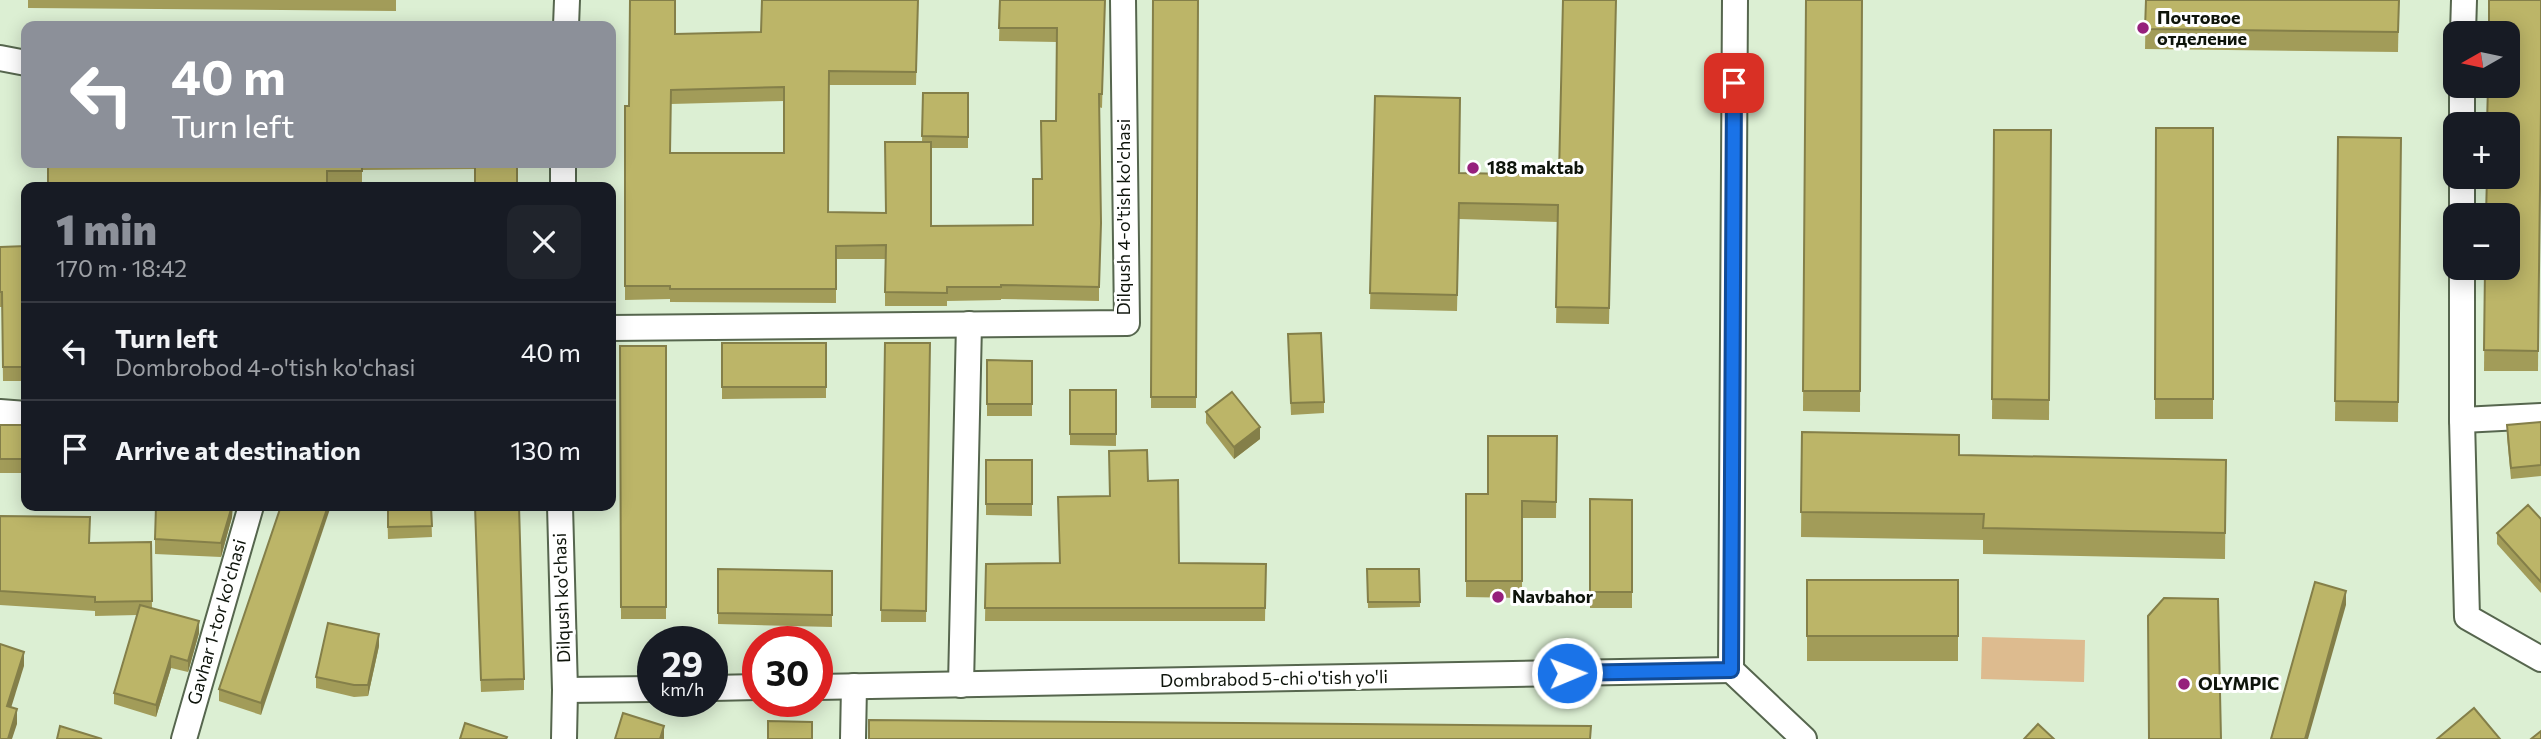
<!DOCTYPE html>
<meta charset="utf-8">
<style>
body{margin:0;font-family:Commissioner,sans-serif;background:#20242c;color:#f1f3f6;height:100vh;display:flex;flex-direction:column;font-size:26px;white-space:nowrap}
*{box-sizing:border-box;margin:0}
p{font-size:23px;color:#9ea1a6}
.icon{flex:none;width:38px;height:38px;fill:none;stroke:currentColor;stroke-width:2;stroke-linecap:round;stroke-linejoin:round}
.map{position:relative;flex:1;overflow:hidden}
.sheet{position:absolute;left:21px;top:182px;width:595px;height:329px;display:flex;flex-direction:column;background:#171b24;border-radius:14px;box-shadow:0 4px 18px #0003}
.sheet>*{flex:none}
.guide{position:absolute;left:21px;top:21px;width:595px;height:147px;border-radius:14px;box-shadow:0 4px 18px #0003;background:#8c9099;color:#fff;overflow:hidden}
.needle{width:46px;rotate:261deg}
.fabs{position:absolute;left:2443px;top:21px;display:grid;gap:14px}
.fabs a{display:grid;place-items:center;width:77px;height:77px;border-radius:14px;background:#171b24;box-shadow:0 4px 18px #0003;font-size:35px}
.speed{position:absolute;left:637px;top:626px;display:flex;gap:14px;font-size:35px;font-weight:700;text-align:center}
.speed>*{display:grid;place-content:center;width:91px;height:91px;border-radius:50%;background:#171b24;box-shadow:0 4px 18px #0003;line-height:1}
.speed small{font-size:18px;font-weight:400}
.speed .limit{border:10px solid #d22;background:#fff;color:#111}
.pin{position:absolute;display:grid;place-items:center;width:60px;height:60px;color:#fff;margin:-30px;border-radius:14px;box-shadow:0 4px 10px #0006}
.me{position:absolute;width:77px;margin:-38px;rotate:89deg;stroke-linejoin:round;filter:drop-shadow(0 0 5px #0008)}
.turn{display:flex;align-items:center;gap:24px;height:147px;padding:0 35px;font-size:32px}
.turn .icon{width:91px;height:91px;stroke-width:2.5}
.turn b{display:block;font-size:49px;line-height:60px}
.round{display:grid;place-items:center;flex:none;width:74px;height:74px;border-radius:14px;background:#20242c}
.headline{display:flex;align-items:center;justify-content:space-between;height:119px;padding:0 35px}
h1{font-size:42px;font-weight:800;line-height:52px;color:#8c9099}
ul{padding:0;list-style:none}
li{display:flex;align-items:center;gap:21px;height:98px;padding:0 35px;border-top:2px solid #363941}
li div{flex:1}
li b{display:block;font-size:26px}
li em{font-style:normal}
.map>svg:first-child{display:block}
.green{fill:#ddbb8f}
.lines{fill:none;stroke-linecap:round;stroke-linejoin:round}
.minor-casing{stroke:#56664e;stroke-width:28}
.minor{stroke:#fff;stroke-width:24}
.wall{fill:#a29c59;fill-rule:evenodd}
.shaded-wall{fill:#847f49}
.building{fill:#bcb568;stroke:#847f49;stroke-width:2;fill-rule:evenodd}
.route-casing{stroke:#114b97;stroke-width:18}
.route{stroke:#1a73e8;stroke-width:12}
.poi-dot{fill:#96207c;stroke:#fff;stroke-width:2.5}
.labels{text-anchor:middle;stroke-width:6;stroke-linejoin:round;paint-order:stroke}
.poi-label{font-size:18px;font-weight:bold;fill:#0e140b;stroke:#fff;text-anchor:start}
.street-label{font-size:18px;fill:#0e140b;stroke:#fff}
</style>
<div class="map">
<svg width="2541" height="739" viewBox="0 0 2541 739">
<rect width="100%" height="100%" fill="#dcefd3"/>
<path class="green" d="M 1982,637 L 2085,640 L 2084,682 L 1981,679 Z"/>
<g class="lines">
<g class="minor-casing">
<g id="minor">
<path d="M 566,26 L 567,0"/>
<path d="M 2463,33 L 2464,0"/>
<path d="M 0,58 L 26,63"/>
<path d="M 2462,124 L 2462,86"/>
<path d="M 2462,177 L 2462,215"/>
<path d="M 563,187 L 563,163"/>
<path d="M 2462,268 L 2462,420 L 2467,617 L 2541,659"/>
<path d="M 611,328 L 1127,323 L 1123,0"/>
<path d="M 0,412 L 26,414"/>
<path d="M 2462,420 L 2541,416"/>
<path d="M 560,506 L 565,690 L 564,739"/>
<path d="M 1731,670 L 1735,0"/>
<path d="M 1731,670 L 1804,739"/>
<path d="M 961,685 L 969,324"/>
<path d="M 817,687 L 1731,670"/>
<path d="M 712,688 L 758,687"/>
<path d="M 565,690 L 653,689"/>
<path d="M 184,739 L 251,506"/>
<path d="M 853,739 L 854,686"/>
</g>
</g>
<use href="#minor" class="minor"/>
</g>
<g class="wall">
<path d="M 28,0 L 396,0 L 396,11 L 28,8 Z"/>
<path d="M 918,0 L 916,85 L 829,85 L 828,212 L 886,213 L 922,142 L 923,93 L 968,93 L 968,148 L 931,148 L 931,226 L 1033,225 L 1041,179 L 1056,121 L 1057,42 L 999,41 L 1000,0 L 1105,0 L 1102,108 L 1099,107 L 1099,301 L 1001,299 L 1001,300 L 947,301 L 947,306 L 885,306 L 885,259 L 836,259 L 836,303 L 670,302 L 670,299 L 625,300 L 625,106 L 629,106 L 675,34 L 761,32 ZM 784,101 L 784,153 L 670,153 L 671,104 Z"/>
<path d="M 1153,0 L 1198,0 L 1196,408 L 1151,408 Z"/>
<path d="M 1616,0 L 1609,324 L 1556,323 L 1558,222 L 1459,219 L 1457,311 L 1370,309 L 1375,96 L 1459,173 L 1559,175 Z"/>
<path d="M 1806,0 L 1862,0 L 1860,412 L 1803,411 Z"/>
<path d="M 2146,0 L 2399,0 L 2398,52 L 2145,49 Z"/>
<path d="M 2541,0 L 2538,371 L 2484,371 L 2485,268 Z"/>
<path d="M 2156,128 L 2213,128 L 2213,419 L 2155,419 Z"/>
<path d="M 1994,130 L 2051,130 L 2049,420 L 1992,419 Z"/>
<path d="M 2338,137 L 2401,138 L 2398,422 L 2335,421 Z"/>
<path d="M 47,163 L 517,163 L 475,169 L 362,170 L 362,185 L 327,185 Z"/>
<path d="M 26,246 L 26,381 L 3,381 L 2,307 L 0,307 L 0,247 Z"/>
<path d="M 722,343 L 826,343 L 826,398 L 722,399 Z"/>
<path d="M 885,343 L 930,343 L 926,622 L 881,622 Z"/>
<path d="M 1288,345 L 1324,402 L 1324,413 L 1291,415 Z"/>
<path d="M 620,346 L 666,346 L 666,619 L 621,619 Z"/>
<path d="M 987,360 L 1032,361 L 1032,416 L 987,416 Z"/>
<path d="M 1070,390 L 1116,390 L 1116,446 L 1070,445 Z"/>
<path d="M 1206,412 L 1260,439 L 1234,459 L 1206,423 Z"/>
<path d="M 2541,422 L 2541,476 L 2511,479 L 2507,437 L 2507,425 Z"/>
<rect x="0" y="425" width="26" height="48"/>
<path d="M 1802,432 L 1959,455 L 2226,460 L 2225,559 L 1983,554 L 1983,540 L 1801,537 Z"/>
<path d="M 1557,436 L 1556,518 L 1522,518 L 1522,598 L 1466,597 L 1466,494 L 1488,494 Z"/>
<path d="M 986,460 L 1032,460 L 1032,516 L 986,515 Z"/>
<path d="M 1148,481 L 1179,563 L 1266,564 L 1265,621 L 985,621 L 986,564 L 1060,563 Z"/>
<path d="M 1590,499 L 1632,500 L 1632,608 L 1590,608 Z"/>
<path d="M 281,506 L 261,715 L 219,701 L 219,689 Z"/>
<path d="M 387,506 L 431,506 L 432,537 L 388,539 Z"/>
<path d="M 475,506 L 524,679 L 524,690 L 481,692 Z"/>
<path d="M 0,516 L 89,543 L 151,542 L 152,608 L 199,633 L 188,672 L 171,668 L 156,717 L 114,704 L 114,693 L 137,615 L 95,616 L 95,611 L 0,605 Z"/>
<path d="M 232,517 L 221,557 L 155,554 L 155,539 Z"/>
<path d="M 2541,519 L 2541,593 L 2497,544 L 2497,533 Z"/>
<path d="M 718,569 L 832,571 L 832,627 L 718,624 Z"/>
<path d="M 1367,569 L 1419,569 L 1420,607 L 1368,608 Z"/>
<rect x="1807" y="580" width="151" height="81"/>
<path d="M 379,646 L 368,696 L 354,697 L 316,688 L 316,677 Z"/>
</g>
<g class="shaded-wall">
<path d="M 1260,427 L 1260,439 L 1234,459 L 1234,447 Z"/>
<path d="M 232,506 L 233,506 L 232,517 L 221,557 L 221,543 Z"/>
<path d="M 328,506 L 331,506 L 261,715 L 261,703 Z"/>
<path d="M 2346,591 L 2346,605 L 2308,739 L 2305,739 Z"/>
<path d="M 199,621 L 199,633 L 188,672 L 188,661 Z"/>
<path d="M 379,634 L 379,646 L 368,696 L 368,685 Z"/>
<path d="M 24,652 L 24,666 L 7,721 L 7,706 Z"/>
<path d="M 171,656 L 171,668 L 156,717 L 156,705 Z"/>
<path d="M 17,709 L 17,724 L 12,739 L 8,739 Z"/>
<path d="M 664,726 L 664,739 L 660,739 Z"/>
</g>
<g class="building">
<path d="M 630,0 L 675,0 L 675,34 L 761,32 L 762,0 L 918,0 L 916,72 L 829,71 L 828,212 L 886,213 L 885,142 L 931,142 L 931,226 L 1033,225 L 1033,179 L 1042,179 L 1041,121 L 1056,121 L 1057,28 L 999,28 L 1000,0 L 1105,0 L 1102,94 L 1099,94 L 1101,223 L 1099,287 L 1001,285 L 1001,287 L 947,287 L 947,293 L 885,292 L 886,245 L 836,246 L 836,289 L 670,289 L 670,286 L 625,286 L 625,106 L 629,106 ZM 784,87 L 784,153 L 670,153 L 671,90 Z"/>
<path d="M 1153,0 L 1198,0 L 1196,397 L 1151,397 Z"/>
<path d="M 1563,0 L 1616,0 L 1609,308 L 1556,307 L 1558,205 L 1459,203 L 1457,295 L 1370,293 L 1375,96 L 1460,98 L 1459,173 L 1559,175 Z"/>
<path d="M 1806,0 L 1862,0 L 1860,391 L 1803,391 Z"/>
<path d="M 2146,0 L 2399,0 L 2398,32 L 2145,29 Z"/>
<path d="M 2489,0 L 2541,0 L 2541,109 L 2538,351 L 2484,350 L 2485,268 L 2508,268 L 2508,215 L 2486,215 L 2487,177 L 2508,177 L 2508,124 L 2487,124 L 2488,86 L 2508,86 L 2508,33 L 2489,33 Z"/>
<path d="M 923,93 L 968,93 L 968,137 L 922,136 Z"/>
<path d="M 2156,128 L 2213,128 L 2213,399 L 2155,399 Z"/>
<path d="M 1994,130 L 2051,130 L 2049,400 L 1992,399 Z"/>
<path d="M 2338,137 L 2401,138 L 2398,402 L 2335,401 Z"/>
<path d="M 48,163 L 362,163 L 362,171 L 327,171 L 327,187 L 48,187 Z"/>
<rect x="475" y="163" width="42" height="24"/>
<path d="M 26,246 L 26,367 L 3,367 L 2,292 L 0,292 L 0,247 Z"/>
<path d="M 1321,333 L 1324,402 L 1291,403 L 1288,334 Z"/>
<rect x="722" y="343" width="104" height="44"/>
<path d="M 885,343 L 930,343 L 926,611 L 881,610 Z"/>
<path d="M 620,346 L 666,346 L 666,607 L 621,607 Z"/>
<path d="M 987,360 L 1032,361 L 1032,404 L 987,404 Z"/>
<rect x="1070" y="390" width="46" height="44"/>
<path d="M 1232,392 L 1260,427 L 1234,447 L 1206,412 Z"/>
<path d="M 2541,422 L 2541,465 L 2511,468 L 2507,425 Z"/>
<rect x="0" y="425" width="26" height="34"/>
<path d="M 1802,432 L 1959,435 L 1959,455 L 2226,460 L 2225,533 L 1983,528 L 1984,514 L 1801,512 Z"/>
<path d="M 1488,436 L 1557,436 L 1556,502 L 1522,501 L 1522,581 L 1466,581 L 1466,494 L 1488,494 Z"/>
<path d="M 1147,450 L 1148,481 L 1178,480 L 1179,563 L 1266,564 L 1265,608 L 985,608 L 986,564 L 1060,563 L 1058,497 L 1110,496 L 1109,451 Z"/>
<rect x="986" y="460" width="46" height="44"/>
<path d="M 1590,499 L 1632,500 L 1632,592 L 1590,592 Z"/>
<path d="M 2528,505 L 2541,519 L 2541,582 L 2497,533 Z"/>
<path d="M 156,506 L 232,506 L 221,543 L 155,539 Z"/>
<path d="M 281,506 L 328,506 L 261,703 L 219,689 Z"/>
<path d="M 388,506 L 431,506 L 432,526 L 388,527 Z"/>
<path d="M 475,506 L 519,506 L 524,679 L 481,680 Z"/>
<path d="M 0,516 L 90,517 L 89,543 L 151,542 L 152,601 L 95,602 L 95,597 L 0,591 Z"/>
<path d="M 718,569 L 832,571 L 832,615 L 718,613 Z"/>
<path d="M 1367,569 L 1419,569 L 1420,602 L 1368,602 Z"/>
<rect x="1807" y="580" width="151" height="56"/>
<path d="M 2315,582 L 2346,591 L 2305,739 L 2271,739 Z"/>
<path d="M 2164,598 L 2218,599 L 2221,739 L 2149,739 L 2148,616 Z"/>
<path d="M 140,605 L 199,621 L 188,661 L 171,656 L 156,705 L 114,693 Z"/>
<path d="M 328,623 L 379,634 L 368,685 L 354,685 L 316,677 Z"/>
<path d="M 0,644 L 24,652 L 7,706 L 17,709 L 8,739 L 0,739 Z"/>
<path d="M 2474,708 L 2500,739 L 2437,739 Z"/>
<path d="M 623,713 L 664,726 L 660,739 L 615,739 Z"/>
<path d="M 869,720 L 1591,726 L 1590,739 L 869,739 Z"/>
<path d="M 768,721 L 812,722 L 812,739 L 768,739 Z"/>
<path d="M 465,723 L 507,737 L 506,739 L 460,739 Z"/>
<path d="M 2038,724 L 2054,739 L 2024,739 Z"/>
<path d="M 60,726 L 102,739 L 57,739 Z"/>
<path d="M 2541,731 L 2541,739 L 2531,739 Z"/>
</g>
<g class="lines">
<g class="route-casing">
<path id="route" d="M 1567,673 L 1731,670 L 1734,83"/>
</g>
<use href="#route" class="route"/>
</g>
<g class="poi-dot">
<circle cx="2143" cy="28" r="7"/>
<circle cx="1473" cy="168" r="7"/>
<circle cx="1498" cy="597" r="7"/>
<circle cx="2184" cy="684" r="7"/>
</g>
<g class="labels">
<g class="poi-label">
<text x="2157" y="24">Почтовое<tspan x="2157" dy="21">отделение</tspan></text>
<text x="1487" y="174">188 maktab</text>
<text x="1512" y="603">Navbahor</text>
<text x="2198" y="690">OLYMPIC</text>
</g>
<g class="street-label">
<text transform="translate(1124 217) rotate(-90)" y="6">Dilqush 4-o'tish ko'chasi</text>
<text transform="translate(562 598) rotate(-92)" y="6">Dilqush ko'chasi</text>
<text transform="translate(217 622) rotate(-74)" y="6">Gavhar 1-tor ko'chasi</text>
<text transform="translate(1274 679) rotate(-1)" y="6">Dombrabod 5-chi o'tish yo'li</text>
</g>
</g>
</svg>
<div class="fabs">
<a><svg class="needle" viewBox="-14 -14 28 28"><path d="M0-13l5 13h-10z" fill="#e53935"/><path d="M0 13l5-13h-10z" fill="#9ea1a6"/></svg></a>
<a>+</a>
<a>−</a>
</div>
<div class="speed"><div>29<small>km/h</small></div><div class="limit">30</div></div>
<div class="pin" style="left:1734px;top:83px;background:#d93025"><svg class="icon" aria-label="arrive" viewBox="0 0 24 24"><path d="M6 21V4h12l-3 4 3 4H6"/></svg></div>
<svg class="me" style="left:1567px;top:673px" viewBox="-20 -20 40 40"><circle r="17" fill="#1a73e8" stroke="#fff" stroke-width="3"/><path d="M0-11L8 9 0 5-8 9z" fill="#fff"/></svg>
<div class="guide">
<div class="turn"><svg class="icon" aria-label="left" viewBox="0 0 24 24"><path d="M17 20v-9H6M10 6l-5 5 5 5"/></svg><div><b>40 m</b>Turn left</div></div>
</div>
<section class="sheet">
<div class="headline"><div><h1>1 min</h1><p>170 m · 18:42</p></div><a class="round"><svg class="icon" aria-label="close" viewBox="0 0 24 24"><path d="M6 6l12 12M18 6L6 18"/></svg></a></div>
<ul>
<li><svg class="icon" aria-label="left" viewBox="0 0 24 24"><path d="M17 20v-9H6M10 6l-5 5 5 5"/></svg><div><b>Turn left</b><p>Dombrobod 4-o'tish ko'chasi</p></div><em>40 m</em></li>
<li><svg class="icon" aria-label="arrive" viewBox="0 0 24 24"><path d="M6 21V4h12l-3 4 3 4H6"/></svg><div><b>Arrive at destination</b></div><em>130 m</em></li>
</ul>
</section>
</div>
